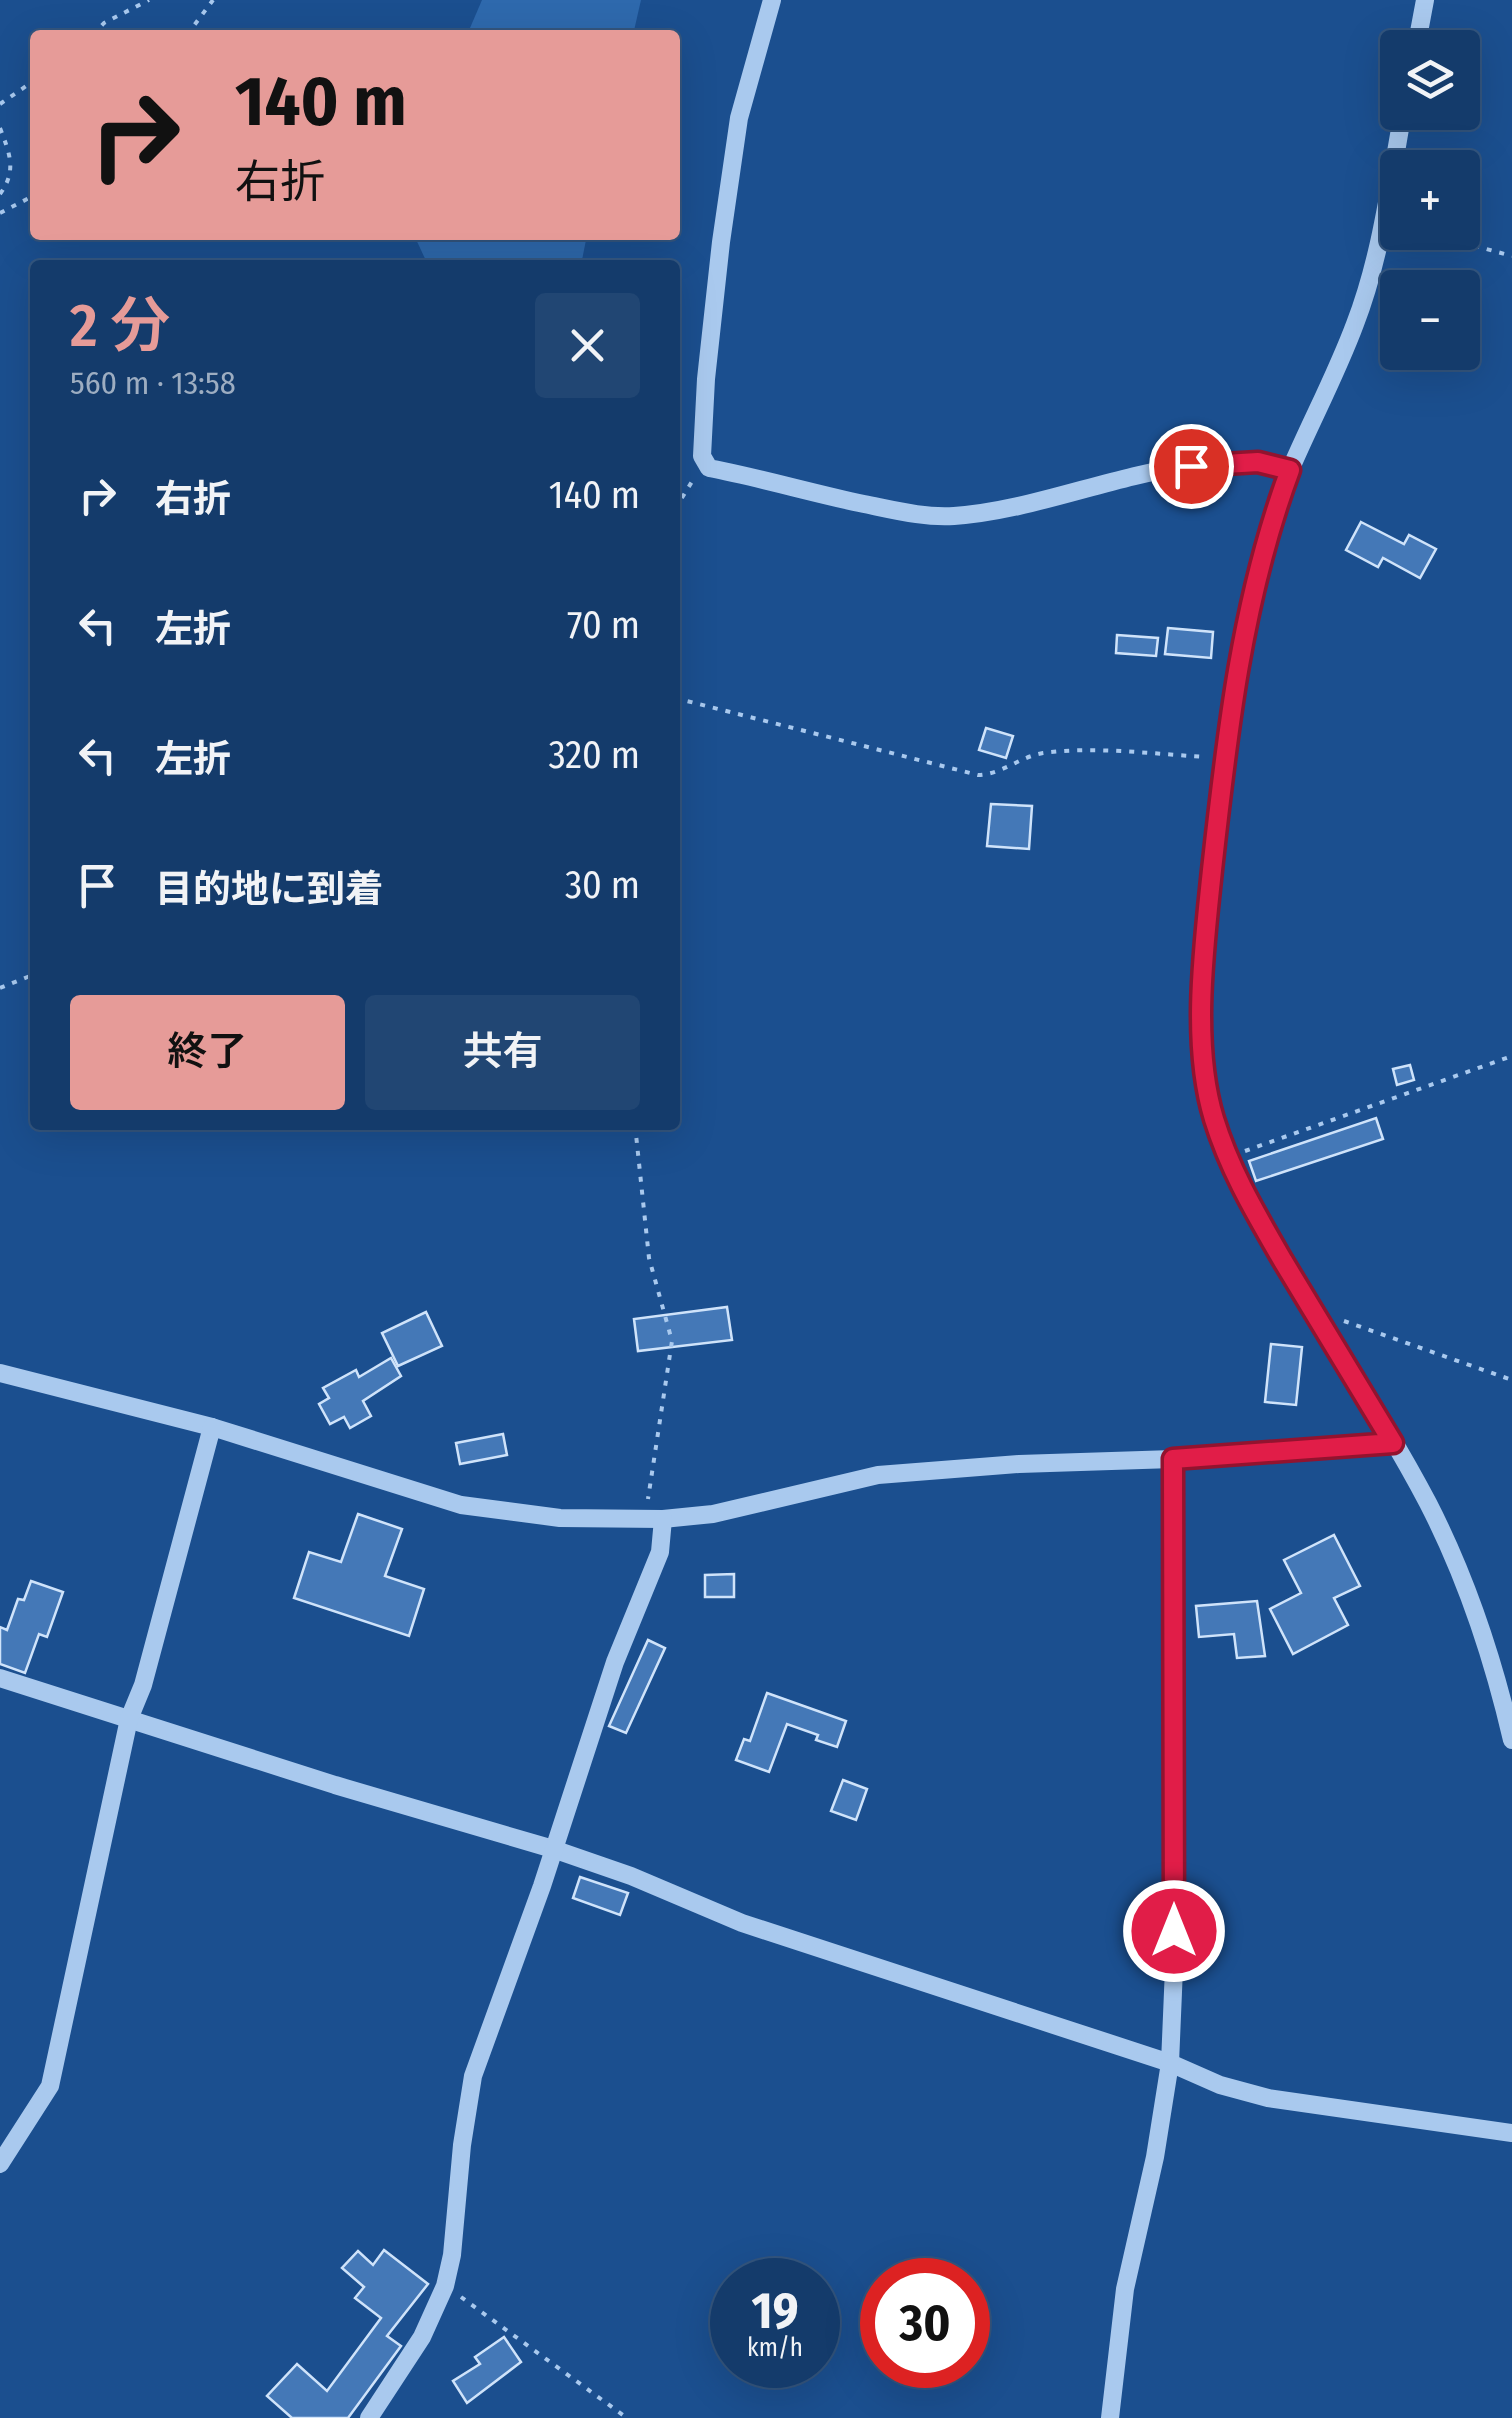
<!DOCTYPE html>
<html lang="ja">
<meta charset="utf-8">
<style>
body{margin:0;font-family:"Fira Sans Condensed","Noto Sans JP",sans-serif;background:#214673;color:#f1f3f6;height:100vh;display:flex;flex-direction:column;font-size:38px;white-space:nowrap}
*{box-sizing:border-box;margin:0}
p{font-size:32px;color:#9dadc1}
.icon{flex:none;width:55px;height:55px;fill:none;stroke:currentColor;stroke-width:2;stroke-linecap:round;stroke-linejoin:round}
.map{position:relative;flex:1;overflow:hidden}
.side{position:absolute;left:30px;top:260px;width:650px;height:870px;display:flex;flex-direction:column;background:#143b6b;border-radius:10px;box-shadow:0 10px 40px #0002,0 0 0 2px #33557e}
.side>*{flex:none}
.guide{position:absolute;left:30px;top:30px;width:650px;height:210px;border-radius:10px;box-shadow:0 10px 40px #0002,0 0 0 2px #33557e;background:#e69b98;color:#111;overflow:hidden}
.controls{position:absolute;left:1380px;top:30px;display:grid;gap:20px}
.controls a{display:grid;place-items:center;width:100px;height:100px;border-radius:10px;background:#143b6b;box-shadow:0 10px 40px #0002,0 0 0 2px #33557e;font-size:50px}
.speed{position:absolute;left:710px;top:2258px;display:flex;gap:20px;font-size:50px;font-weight:700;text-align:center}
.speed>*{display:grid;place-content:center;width:130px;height:130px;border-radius:50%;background:#143b6b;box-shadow:0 10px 40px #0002,0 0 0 2px #33557e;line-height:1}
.speed small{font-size:25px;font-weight:400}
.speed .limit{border:15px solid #d22;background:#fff;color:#111}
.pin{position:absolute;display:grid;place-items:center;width:85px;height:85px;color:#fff;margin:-42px;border:5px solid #fff;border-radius:50%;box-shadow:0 2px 10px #0007}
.me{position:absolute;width:110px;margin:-55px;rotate:0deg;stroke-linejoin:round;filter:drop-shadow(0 0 8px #0008)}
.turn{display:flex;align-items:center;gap:35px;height:210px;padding:0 40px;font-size:45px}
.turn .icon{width:130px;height:130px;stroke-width:2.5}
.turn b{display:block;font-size:70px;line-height:85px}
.round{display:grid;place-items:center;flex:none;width:105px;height:105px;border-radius:10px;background:#214673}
.head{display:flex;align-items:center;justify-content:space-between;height:170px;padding:0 40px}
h1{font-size:60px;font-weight:600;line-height:75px;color:#e69b98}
.button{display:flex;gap:20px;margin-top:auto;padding:20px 40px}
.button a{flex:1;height:115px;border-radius:10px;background:#e69b98;color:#111;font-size:40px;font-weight:600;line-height:115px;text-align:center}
.button a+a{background:#214673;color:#f1f3f6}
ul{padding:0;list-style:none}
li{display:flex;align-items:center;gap:30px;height:130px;padding:0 40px}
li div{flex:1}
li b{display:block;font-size:38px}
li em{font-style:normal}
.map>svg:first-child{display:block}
.green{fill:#2e69ad}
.building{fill:#4478b7;stroke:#cfe3fa;stroke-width:2.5}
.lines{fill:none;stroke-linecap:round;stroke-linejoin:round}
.path{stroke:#a9c9ee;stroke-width:4;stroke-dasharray:5 8;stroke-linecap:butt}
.minor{stroke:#a9c9ee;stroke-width:18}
.route-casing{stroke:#92132f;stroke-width:25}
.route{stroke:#e11d48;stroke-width:18}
</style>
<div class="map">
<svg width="1512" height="2418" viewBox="0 0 1512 2418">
<rect width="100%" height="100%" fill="#1b4f8f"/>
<g class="green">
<path d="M 482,0 L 641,0 L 633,35 L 467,35 Z"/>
<path d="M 414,235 L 587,235 L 581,265 L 428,265 Z"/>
</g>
<g class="building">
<path d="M 1361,522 L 1404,544 L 1409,535 L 1436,549 L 1420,578 L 1383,558 L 1378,567 L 1346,550 Z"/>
<path d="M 1168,628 L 1213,632 L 1211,658 L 1165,654 Z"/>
<path d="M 1117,635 L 1158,638 L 1156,656 L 1116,653 Z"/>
<path d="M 986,728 L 1013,736 L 1006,758 L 979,750 Z"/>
<path d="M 991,804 L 1032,806 L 1029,849 L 987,846 Z"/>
<path d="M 1410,1065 L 1414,1080 L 1397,1085 L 1393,1069 Z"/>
<path d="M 1376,1118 L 1383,1139 L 1256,1181 L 1249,1161 Z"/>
<path d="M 727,1307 L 732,1340 L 638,1351 L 634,1319 Z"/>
<path d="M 426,1312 L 442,1346 L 398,1366 L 382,1333 Z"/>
<path d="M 1271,1344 L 1302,1347 L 1296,1405 L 1265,1402 Z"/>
<path d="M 391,1358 L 401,1376 L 363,1401 L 371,1416 L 350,1428 L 344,1417 L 330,1424 L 319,1404 L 329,1398 L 323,1388 L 356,1370 L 359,1377 Z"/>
<path d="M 503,1434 L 507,1455 L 460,1464 L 456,1443 Z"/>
<path d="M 358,1514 L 402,1529 L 385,1576 L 424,1589 L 409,1636 L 294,1598 L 309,1552 L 341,1562 Z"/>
<path d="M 1334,1535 L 1360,1586 L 1334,1598 L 1348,1625 L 1293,1654 L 1270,1609 L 1301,1593 L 1284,1560 Z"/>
<path d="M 734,1574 L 734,1597 L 705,1597 L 705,1575 Z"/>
<path d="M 31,1581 L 63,1592 L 47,1637 L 39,1634 L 25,1673 L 0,1664 L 0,1627 L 7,1630 L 18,1599 L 24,1600 Z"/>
<path d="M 1257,1601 L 1265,1656 L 1237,1658 L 1234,1634 L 1199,1637 L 1196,1606 Z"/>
<path d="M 648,1640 L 665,1648 L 626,1733 L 609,1726 Z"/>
<path d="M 767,1693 L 846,1721 L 837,1747 L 816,1740 L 818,1735 L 787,1724 L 769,1772 L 736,1760 L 744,1739 L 750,1741 Z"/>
<path d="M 843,1780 L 867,1789 L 856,1820 L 831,1811 Z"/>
<path d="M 580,1877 L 628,1893 L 620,1915 L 573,1898 Z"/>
<path d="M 384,2250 L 428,2284 L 387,2336 L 401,2346 L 348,2418 L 292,2418 L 267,2396 L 297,2364 L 327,2391 L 381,2318 L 355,2298 L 364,2287 L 342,2268 L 358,2251 L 373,2265 Z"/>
<path d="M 504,2337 L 521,2362 L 467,2403 L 453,2381 L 480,2364 L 475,2357 Z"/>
</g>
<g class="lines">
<g class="path">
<path d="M 93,35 L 104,23 L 149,0"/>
<path d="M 187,35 L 213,0"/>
<path d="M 0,104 L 35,80"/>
<path d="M 0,128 C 10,154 17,171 0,194"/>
<path d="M 0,213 L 35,195"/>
<path d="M 1424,232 L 1512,256"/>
<path d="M 675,509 L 693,480"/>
<path d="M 675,698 L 978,775 C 1003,774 1019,757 1043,753 C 1095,746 1153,754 1206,757"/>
<path d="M 0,988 L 35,974"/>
<path d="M 635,1125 L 649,1258 L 672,1341 L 648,1499"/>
<path d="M 1245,1151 L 1512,1056"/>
<path d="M 1344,1321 L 1512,1380"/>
<path d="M 461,2297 L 627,2418"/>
</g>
<g class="minor">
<path d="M 772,0 L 739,118 L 721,242 L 706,379 L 702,456 L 709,468 C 761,478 812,493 864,504 C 894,510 924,518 954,516 C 1066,508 1178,441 1290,470"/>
<path d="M 1416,48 L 1425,0"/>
<path d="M 1403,112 C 1390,183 1381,257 1355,324 C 1329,394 1289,460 1267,532 C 1239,626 1228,726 1217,823 C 1206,932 1184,1053 1227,1158 C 1242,1196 1265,1229 1285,1264 C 1332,1344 1385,1421 1428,1503 C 1466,1577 1493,1658 1512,1740"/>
<path d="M 0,1373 L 212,1427 L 461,1505 L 560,1518 L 663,1519 L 713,1514 L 878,1475 L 1019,1464 L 1173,1459 L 1393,1443"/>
<path d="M 0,1678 L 335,1785 L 553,1849 L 631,1876 L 742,1923 L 1170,2063 L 1220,2085 L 1268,2098 L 1512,2133"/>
<path d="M 0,2164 L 50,2086 L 129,1719 L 143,1685 L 212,1427"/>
<path d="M 369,2418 L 422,2337 L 445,2286 L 452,2255 L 462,2145 L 473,2076 L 542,1886 L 615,1662 L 660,1552 L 663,1519"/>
<path d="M 1110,2418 L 1125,2289 L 1155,2157 L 1170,2063 L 1174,1968 L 1173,1459"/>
</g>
</g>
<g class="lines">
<g class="route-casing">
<path id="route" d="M 1174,1931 L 1173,1459 L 1393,1443 C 1356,1382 1320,1322 1283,1261 C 1256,1214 1230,1171 1214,1119 C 1191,1044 1204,947 1212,870 C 1227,734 1242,599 1290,470 L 1258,462 L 1191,466"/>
</g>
<use href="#route" class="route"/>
</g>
</svg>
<div class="controls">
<a><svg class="icon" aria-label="layers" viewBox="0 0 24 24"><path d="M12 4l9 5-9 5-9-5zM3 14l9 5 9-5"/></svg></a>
<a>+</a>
<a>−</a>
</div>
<div class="speed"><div>19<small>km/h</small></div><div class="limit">30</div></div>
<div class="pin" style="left:1191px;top:466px;background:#d93025"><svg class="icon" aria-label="arrive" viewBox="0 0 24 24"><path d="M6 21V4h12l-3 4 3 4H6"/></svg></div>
<svg class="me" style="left:1174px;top:1931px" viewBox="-20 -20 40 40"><circle r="17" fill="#e11d48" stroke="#fff" stroke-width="3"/><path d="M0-11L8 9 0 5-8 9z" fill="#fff"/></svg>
<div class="guide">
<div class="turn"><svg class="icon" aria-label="right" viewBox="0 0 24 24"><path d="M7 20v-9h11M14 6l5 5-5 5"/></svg><div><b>140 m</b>右折</div></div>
</div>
<section class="side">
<div class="head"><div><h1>2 分</h1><p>560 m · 13:58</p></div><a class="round"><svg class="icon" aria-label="close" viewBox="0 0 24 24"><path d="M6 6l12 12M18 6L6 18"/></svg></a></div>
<ul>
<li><svg class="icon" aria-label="right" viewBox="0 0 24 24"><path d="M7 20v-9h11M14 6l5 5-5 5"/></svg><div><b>右折</b></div><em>140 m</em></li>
<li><svg class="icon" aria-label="left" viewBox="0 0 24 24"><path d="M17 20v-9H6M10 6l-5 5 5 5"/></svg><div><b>左折</b></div><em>70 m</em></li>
<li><svg class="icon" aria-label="left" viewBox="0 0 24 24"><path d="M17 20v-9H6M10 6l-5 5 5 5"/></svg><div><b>左折</b></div><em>320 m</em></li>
<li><svg class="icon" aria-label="arrive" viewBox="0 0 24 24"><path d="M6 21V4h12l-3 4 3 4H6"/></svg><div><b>目的地に到着</b></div><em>30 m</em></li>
</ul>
<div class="button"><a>終了</a><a>共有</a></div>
</section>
</div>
